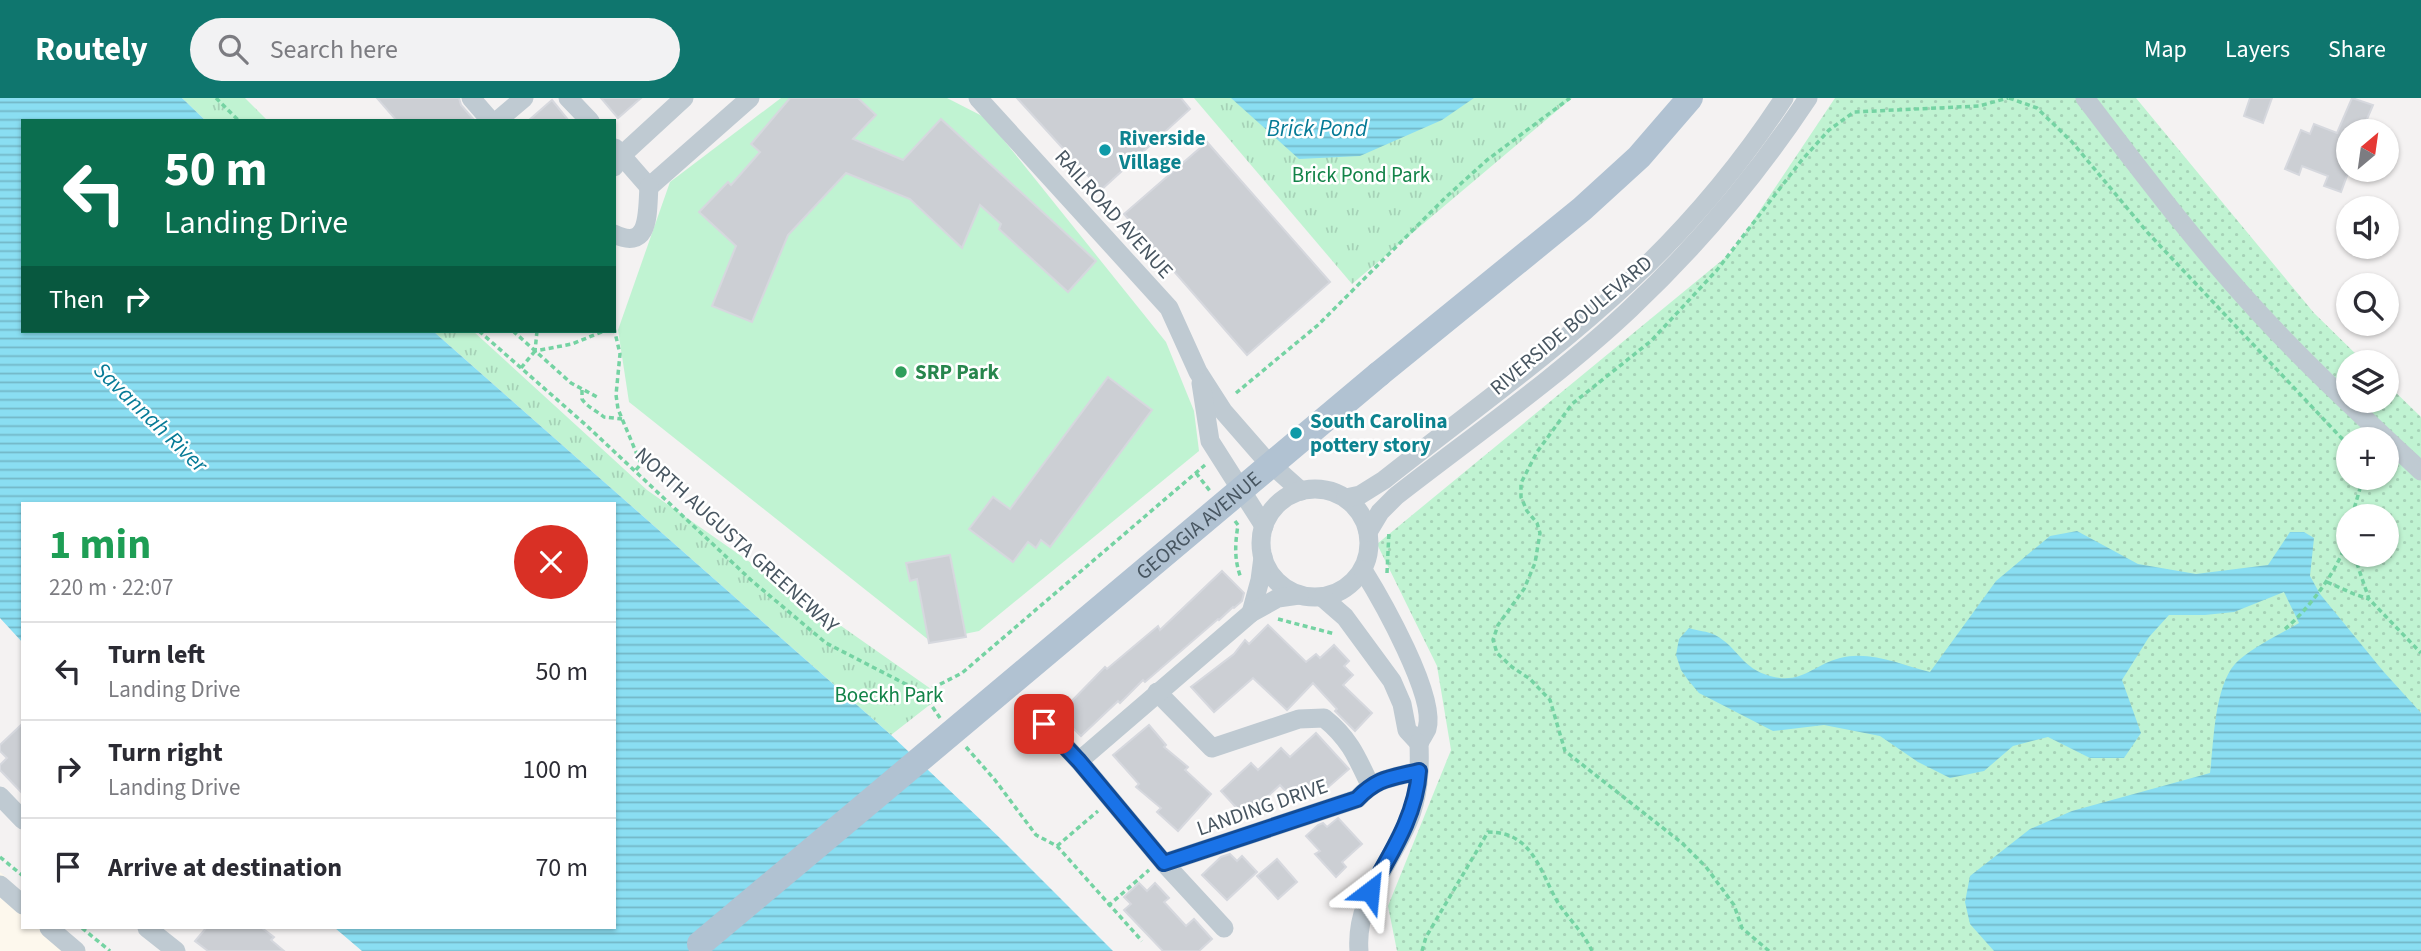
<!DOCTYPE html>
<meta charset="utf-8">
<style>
body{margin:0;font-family:"Source Sans 3",sans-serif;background:#f2f2f3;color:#2b2b33;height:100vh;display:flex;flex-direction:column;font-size:26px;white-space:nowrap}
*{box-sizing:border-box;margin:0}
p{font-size:23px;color:#7c7c81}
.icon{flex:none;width:38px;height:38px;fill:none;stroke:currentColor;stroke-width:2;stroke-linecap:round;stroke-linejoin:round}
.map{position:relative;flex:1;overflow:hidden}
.panel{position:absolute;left:21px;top:404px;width:595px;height:427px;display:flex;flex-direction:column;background:#fff;border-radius:0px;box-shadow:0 2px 5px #0004}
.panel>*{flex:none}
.top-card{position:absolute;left:21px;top:21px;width:595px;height:214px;border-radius:0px;box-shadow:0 2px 5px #0004;background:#0b6e4f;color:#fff;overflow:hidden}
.needle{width:46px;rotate:29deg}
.fabs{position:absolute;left:2336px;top:21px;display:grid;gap:14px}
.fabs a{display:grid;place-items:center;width:63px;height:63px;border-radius:50%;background:#fff;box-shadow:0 2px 5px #0004;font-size:35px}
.pin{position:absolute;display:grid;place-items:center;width:60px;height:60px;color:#fff;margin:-30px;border-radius:14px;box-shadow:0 4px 10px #0006}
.me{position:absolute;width:77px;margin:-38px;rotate:29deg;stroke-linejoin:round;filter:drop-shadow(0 0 5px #0008)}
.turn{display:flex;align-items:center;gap:24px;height:147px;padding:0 28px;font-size:32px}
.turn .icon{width:91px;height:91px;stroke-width:2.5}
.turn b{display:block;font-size:49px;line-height:60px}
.then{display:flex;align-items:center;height:66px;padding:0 28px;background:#0003;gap:14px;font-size:26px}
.round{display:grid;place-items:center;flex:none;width:74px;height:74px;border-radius:37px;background:#f2f2f3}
.overview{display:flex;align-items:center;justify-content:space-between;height:119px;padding:0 28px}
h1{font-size:42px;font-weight:700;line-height:52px;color:#1e9e55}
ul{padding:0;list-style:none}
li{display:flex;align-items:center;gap:21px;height:98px;padding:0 28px;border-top:2px solid #e1e1e2}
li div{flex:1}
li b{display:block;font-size:26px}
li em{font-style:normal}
header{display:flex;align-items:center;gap:42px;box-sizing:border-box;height:98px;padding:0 35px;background:#0f766e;color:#fff}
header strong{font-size:33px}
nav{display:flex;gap:38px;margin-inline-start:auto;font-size:24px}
.search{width:490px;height:63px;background:#f2f2f3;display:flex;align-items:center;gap:18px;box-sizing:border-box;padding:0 24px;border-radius:38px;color:#7c7c81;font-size:26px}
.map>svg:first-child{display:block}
.commercial{fill:#fdf8ed}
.grass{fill:url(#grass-dots);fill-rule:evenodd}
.park{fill:url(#park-tufts)}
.pitch{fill:#c0f3d2}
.water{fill:url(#water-rules)}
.building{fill:#cccfd4;stroke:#d6d8de;stroke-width:2}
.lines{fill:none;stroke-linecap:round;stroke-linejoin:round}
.path{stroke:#75d3a3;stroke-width:3.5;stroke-dasharray:5 3.5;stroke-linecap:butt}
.minor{stroke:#bfcad2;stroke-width:19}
.major{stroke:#b1c2d2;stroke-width:26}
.major-bridge{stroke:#b1c2d2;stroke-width:26}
.route-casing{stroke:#114b97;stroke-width:18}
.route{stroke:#1a73e8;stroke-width:12}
.culture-dot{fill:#0f9aa8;stroke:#fff;stroke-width:2.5}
.leisure-dot{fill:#2e9e5b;stroke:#fff;stroke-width:2.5}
.labels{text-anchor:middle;stroke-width:5;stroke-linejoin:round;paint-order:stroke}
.culture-label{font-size:21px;font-weight:bold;fill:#0d838f;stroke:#fff;text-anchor:start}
.park-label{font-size:21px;fill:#128348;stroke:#fff}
.street-label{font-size:21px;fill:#485661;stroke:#fff}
.leisure-label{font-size:21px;font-weight:bold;fill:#27864d;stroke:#fff;text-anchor:start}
.water-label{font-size:23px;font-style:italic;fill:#077b97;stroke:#fff}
</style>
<header>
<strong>Routely</strong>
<div class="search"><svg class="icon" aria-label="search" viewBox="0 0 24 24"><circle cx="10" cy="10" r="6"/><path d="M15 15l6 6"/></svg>Search here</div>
<nav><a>Map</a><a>Layers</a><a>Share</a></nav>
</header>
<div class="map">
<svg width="2421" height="853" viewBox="0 0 2421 853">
<defs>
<pattern id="grass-dots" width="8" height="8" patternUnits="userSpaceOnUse" patternTransform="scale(1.75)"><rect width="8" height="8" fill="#c0f3d2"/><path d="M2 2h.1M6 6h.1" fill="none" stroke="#a6d2b7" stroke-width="1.8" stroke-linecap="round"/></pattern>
<pattern id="park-tufts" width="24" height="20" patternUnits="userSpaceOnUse" patternTransform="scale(1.75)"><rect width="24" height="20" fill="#c0f3d2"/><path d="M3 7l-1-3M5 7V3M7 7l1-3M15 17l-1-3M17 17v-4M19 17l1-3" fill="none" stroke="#a6d2b7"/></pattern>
<pattern id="water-rules" width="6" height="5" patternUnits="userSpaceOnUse" patternTransform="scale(1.75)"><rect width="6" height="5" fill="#8adef2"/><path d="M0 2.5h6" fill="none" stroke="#73b7c7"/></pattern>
</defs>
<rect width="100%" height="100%" fill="#f4f2f2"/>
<path class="commercial" d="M 0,774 L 23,795 L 23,830 L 61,830 L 87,853 L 0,853 Z"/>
<path class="grass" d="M 1835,0 L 2136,0 L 2314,215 L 2364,264 L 2348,264 L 2348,303 L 2387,303 L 2387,286 L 2421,319 L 2421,853 L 1397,853 L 1388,808 L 1451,652 L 1437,568 L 1377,446 L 1732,154 ZM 2348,341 L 2387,341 L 2387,380 L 2348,380 ZM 2348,418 L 2387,418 L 2387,457 L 2348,457 Z"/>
<g class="park">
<path d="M 182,0 L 245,0 L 268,23 L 206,23 Z"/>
<path d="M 1194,0 L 1572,0 L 1352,186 Z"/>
<path d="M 433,233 L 473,233 L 647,392 L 941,598 L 891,637 Z"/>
</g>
<path class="pitch" d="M 781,0 L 947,0 L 986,20 L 1166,244 L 1194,313 L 1199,353 L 979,533 L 930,543 L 629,304 L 618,232 L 670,84 Z"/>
<g class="water">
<path d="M 0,0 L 182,0 L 206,23 L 23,23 L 23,233 L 433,233 L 891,637 L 1001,741 L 1113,853 L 362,853 L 335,830 L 614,830 L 614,406 L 23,406 L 23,545 L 0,520 Z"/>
<path d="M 1231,0 L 1474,0 L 1442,22 L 1360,58 L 1299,61 Z"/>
<path d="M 2077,433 L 2138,466 L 2196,476 L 2268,467 L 2290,434 L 2304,434 L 2314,440 L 2310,478 L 2320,496 L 2383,573 L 2421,615 L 2421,853 L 1994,853 L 1970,826 L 1965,804 L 1970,778 L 2030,731 L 2072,713 L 2210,675 C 2214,644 2214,583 2239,562 C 2257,547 2279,537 2299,525 L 2284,494 L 2234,514 L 2205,517 L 2169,517 L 2149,539 L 2122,582 L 2141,635 L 2124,660 L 2090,660 L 2048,639 L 2013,648 L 1984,673 L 1950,680 L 1918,664 L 1880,638 L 1824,627 L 1773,633 L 1699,595 L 1688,582 L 1681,572 L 1676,557 L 1679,541 L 1689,530 C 1697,533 1708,533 1715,537 C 1738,549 1741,570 1770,578 C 1801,587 1813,567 1840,560 C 1870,552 1902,567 1930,574 L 1996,483 L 2050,438 Z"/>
</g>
<g class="building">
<path d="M 377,0 L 459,0 L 461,7 L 475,23 L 397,23 Z"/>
<path d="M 601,0 L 641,0 L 618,20 Z"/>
<path d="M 790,0 L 858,0 L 876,17 L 853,41 L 903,62 L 941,21 L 1096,163 L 1068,194 L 999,131 L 1001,126 L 980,107 L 962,150 L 910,101 L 846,75 L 788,137 L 752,224 L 712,208 L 736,148 L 699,114 L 728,84 L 731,87 L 760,54 L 751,46 Z"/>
<path d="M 1017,0 L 1181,0 L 1190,11 L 1101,92 Z"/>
<path d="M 2250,0 L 2272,0 L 2263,25 L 2244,18 Z"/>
<path d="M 2352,0 L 2373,7 L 2362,33 L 2348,33 L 2348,75 L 2341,94 L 2324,88 L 2328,78 L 2302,68 L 2299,77 L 2285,71 L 2301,32 L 2310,36 L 2314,26 L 2337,35 Z"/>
<path d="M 552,2 L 569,23 L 528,23 Z"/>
<path d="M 1207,44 L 1330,184 L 1247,257 L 1124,116 Z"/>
<path d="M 1108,279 L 1152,312 L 1050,449 L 1041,442 L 1036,450 L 1028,444 L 1013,464 L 969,431 L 993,399 L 1010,411 Z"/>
<path d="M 950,457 L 966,539 L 929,545 L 917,481 L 910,483 L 906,465 Z"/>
<path d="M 1222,473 L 1244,495 L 1242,503 L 1234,510 L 1233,509 L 1219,522 L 1218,521 L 1145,584 L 1143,582 L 1120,605 L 1118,603 L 1081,638 L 1059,616 L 1105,569 L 1107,571 L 1158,528 L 1160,532 Z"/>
<path d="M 1268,527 L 1306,564 L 1316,556 L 1320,560 L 1334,547 L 1349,563 L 1344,568 L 1353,577 L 1343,587 L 1372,615 L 1355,633 L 1335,613 L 1337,611 L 1313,585 L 1287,612 L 1253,580 L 1214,614 L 1191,589 L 1234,556 L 1245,542 L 1249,546 Z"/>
<path d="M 23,625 L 23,696 L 0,672 L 0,667 L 7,660 L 0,653 L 0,647 Z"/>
<path d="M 1149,627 L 1166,647 L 1164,649 L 1188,669 L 1185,672 L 1211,696 L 1178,733 L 1157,714 L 1161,710 L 1136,689 L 1139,686 L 1113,657 Z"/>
<path d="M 1316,635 L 1349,671 L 1325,692 L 1315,682 L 1294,702 L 1280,687 L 1245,719 L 1221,693 L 1251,665 L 1258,672 L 1281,650 L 1290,659 Z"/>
<path d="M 1338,720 L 1362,746 L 1342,764 L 1346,769 L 1336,779 L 1315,756 L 1320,753 L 1306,738 L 1318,727 L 1323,725 L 1327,729 Z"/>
<path d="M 1230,756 L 1237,763 L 1242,758 L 1257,774 L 1227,802 L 1202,777 L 1221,759 Z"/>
<path d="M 1277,761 L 1297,784 L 1278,801 L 1257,778 Z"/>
<path d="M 1139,785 L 1147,793 L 1155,785 L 1169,800 L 1164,804 L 1186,828 L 1194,821 L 1212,841 L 1199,853 L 1163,853 L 1124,812 L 1131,806 L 1124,799 Z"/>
<path d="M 206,830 L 262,830 L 274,839 L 271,842 L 284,853 L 208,853 L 195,843 Z"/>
</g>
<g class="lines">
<g class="path">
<path d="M 216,0 L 239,23"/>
<path d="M 2009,0 L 2037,10 L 2072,44 L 2148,135 L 2348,347"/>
<path d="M 614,230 L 620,256 L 616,297 L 618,311 L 641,366 L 635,373"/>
<path d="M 479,233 L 587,328 L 751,482 L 826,545 L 923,595 L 962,575 L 1205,367"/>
<path d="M 513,233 L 571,285 L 599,300"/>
<path d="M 537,233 L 535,253 L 572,246 L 604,233"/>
<path d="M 521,270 L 535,253"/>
<path d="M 582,292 L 582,301 C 587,309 597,313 604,319 L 622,321"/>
<path d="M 1236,295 L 1318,227 L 1445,100 L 1487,62 L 1570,0"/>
<path d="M 1196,375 L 1210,393"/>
<path d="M 2352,418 L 2363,380"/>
<path d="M 1235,423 L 1238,427 C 1235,446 1234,462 1241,480"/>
<path d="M 2354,457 L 2369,501 L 2421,555"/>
<path d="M 1387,475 L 1389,433"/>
<path d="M 2327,484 L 2354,496 L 2369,501"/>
<path d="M 1278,521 L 1335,536"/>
<path d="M 2285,531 C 2308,512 2342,468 2348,437"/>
<path d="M 923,595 L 940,620"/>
<path d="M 966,649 L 995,682 L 1036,737 L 1057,748 L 1142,843"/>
<path d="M 1057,748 L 1098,713"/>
<path d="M 0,759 L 23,778"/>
<path d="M 1108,808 L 1149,772"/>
<path d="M 82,830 L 110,853"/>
<path d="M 1422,853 L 1426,839 L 1488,734 C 1532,734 1539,771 1557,803 C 1568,821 1583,833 1592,853"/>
<path d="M 1769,853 L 1742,830 L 1734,807 L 1706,769 L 1682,745 L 1565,653 L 1550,602 L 1530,581 L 1512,569 L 1497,555 L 1493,542 L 1498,527 L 1524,491 L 1535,465 L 1540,435 L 1537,425 L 1527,413 L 1521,399 L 1521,385 L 1537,354 L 1572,306 L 1651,243 L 1717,172 L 1801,63 L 1829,32 L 1854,14 L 1979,8 L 2008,0"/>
</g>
<g class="minor">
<path d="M 471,0 L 491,23"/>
<path d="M 568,0 L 590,23"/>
<path d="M 978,0 L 1169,210 L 1198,274 L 1223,313 L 1264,360 L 1301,393"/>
<path d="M 2085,0 C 2141,73 2197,148 2260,216 C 2311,271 2366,322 2421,373"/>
<path d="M 497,23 L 524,0"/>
<path d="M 615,50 L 649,89"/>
<path d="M 614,69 L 622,57 L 684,0"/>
<path d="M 649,89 L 750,0"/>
<path d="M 614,136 C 651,154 647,113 649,89"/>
<path d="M 1201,285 L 1210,343 L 1264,428"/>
<circle cx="1315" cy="445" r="54"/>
<path d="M 1346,400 L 1360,397 L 1384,382 C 1466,317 1553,255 1629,184 C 1687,130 1741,66 1784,0"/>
<path d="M 1368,434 L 1380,414 L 1396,398 C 1473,338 1559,278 1630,211 C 1697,148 1757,77 1808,0"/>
<path d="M 1363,472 C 1381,501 1437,599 1427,631 C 1425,635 1421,641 1419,645"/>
<path d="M 1322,499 L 1345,519 L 1392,583 L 1402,606 L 1407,632 L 1419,645"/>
<path d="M 1251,515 L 1260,482 L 1263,459"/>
<path d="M 1157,594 L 1212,650 L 1299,621 L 1324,620 C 1349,640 1357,659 1370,687"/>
<path d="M 1027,607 L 1079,663"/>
<path d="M 0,698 L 23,722"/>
<path d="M 1164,765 L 1357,701 C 1377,679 1392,680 1419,673"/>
<path d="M 0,787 L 23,807"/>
<path d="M 49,830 L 76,853"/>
<path d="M 147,830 L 176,853"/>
<path d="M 1224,830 L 1164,765 L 1079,663 L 1251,515 L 1278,500 L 1299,497"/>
<path d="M 1359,853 C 1355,803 1389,768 1408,724 C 1419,698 1420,672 1419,645"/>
</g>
<path class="major" d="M 1379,276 L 1582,111 L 1639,59 L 1690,0"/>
<path class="major-bridge" id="s1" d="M 700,846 L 1379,276"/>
</g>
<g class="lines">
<g class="route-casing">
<path id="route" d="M 1044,626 L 1079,663 L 1164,765 L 1357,701 C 1378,679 1392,680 1419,673 C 1416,718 1391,755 1370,793"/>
</g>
<use href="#route" class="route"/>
</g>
<g class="culture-dot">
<circle cx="1105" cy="52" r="7"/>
<circle cx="1296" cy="335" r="7"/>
</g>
<circle class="leisure-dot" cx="901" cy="274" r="7"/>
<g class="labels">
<g class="culture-label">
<text x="1119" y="47">Riverside<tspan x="1119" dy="24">Village</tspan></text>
<text x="1310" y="330">South Carolina<tspan x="1310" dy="24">pottery story</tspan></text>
</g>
<g class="park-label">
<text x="1361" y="84">Brick Pond Park</text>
<text x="889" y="604">Boeckh Park</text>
</g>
<g class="street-label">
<text transform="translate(1114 116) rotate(48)" y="7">RAILROAD AVENUE</text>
<text transform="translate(1571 227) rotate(-40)" y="7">RIVERSIDE BOULEVARD</text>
<text dy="7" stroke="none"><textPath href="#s1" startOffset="651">GEORGIA AVENUE</textPath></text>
<text transform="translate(737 442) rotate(42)" y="7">NORTH AUGUSTA GREENEWAY</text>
<text transform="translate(1262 709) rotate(-19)" y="7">LANDING DRIVE</text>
</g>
<g class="leisure-label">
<text x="915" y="281">SRP Park</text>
</g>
<g class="water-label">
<text x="1317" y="38">Brick Pond</text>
<text transform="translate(151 319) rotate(44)" y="8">Savannah River</text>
</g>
</g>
</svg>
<div class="fabs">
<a><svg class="needle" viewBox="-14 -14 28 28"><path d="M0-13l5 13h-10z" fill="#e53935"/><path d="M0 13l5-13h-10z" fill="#7c7c81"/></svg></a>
<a><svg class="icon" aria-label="sound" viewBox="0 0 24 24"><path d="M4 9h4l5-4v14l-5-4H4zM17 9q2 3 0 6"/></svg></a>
<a><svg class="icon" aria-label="search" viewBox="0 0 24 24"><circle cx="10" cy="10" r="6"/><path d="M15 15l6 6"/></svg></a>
<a><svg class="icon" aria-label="layers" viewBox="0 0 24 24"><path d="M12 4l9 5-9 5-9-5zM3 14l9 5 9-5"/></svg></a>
<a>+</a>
<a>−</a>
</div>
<div class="pin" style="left:1044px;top:626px;background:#d93025"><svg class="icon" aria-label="arrive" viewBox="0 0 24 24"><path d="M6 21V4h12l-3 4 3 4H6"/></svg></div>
<svg class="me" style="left:1370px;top:793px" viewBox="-20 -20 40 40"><path d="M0-17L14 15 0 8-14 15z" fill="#1a73e8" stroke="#fff" stroke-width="4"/></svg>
<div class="top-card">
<div class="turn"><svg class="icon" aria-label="left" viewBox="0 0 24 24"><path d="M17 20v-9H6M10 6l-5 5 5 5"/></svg><div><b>50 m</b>Landing Drive</div></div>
<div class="then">Then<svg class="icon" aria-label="right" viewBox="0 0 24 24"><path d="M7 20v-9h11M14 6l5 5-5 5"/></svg></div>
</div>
<section class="panel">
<div class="overview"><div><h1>1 min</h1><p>220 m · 22:07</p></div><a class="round" style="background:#d93025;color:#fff"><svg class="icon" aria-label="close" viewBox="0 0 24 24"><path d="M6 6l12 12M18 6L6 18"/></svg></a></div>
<ul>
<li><svg class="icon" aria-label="left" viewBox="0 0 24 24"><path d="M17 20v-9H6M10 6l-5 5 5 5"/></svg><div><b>Turn left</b><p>Landing Drive</p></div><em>50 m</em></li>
<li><svg class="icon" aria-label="right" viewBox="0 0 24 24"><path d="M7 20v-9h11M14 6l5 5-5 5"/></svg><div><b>Turn right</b><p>Landing Drive</p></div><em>100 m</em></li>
<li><svg class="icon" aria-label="arrive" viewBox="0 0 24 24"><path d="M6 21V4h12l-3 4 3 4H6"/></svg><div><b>Arrive at destination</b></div><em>70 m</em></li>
</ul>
</section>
</div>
